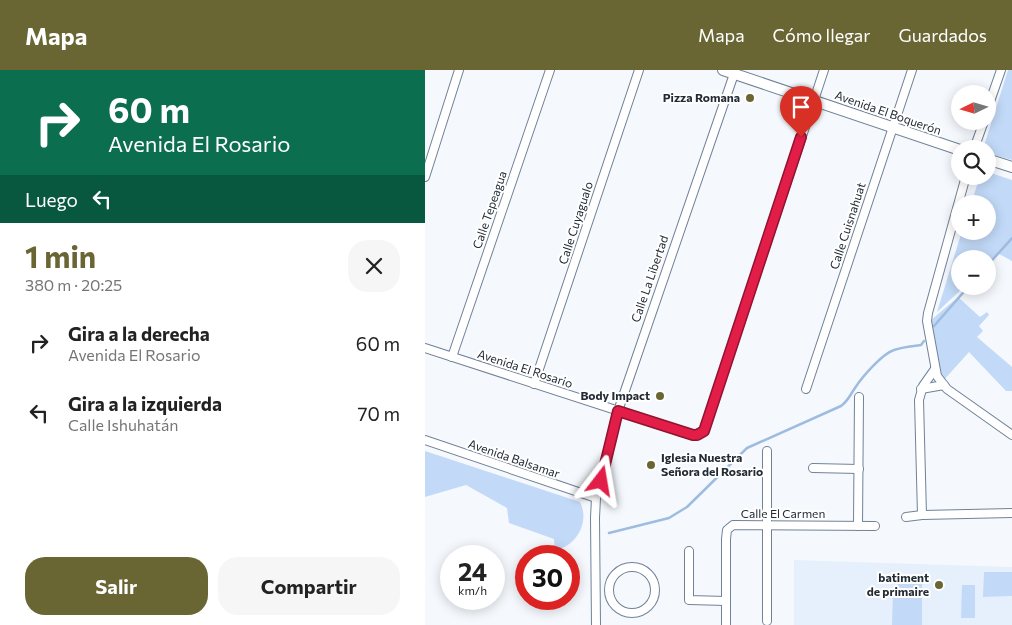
<!DOCTYPE html>
<html lang="es">
<meta charset="utf-8">
<style>
body{margin:0;font-family:Commissioner,sans-serif;background:#f6f6f6;color:#222;height:100vh;display:flex;flex-direction:column;font-size:19px;white-space:nowrap}
*{box-sizing:border-box;margin:0}
p{font-size:16px;color:#767676}
.icon{flex:none;width:28px;height:28px;fill:none;stroke:currentColor;stroke-width:2;stroke-linecap:round;stroke-linejoin:round}
.map{position:relative;flex:1;overflow:hidden}
.side{display:flex;flex-direction:column;background:#fff;width:425px}
.side>*{flex:none}
.hud{background:#0b6e4f;color:#fff;overflow:hidden}
.needle{width:32px;rotate:265deg}
.controls{position:absolute;left:526px;top:15px;display:grid;gap:10px}
.controls a{display:grid;place-items:center;width:45px;height:45px;border-radius:50%;background:#fff;box-shadow:0 2px 12px #0003;font-size:25px}
.speed{position:absolute;left:15px;top:475px;display:flex;gap:10px;font-size:25px;font-weight:700;text-align:center}
.speed>*{display:grid;place-content:center;width:65px;height:65px;border-radius:50%;background:#fff;box-shadow:0 2px 12px #0003;line-height:1}
.speed small{font-size:12px;font-weight:400}
.speed .limit{border:8px solid #d22;background:#fff;color:#111}
.pin{position:absolute;display:grid;place-items:center;width:42px;height:42px;color:#fff;margin:-51px -21px;border-radius:50% 50% 50% 0;rotate:-45deg;box-shadow:0 0 5px #0007}
.pin .icon{rotate:45deg}
.me{position:absolute;width:55px;margin:-28px;rotate:14deg;stroke-linejoin:round;filter:drop-shadow(0 0 4px #0008)}
.turn{display:flex;align-items:center;gap:18px;height:105px;padding:0 25px;font-size:22px}
.turn .icon{width:65px;height:65px;stroke-width:2.5}
.turn b{display:block;font-size:35px;line-height:42px}
.then{display:flex;align-items:center;height:48px;padding:0 25px;background:#0003;gap:10px;font-size:19px}
.round{display:grid;place-items:center;flex:none;width:52px;height:52px;border-radius:20px;background:#f6f6f6}
.head{display:flex;align-items:center;justify-content:space-between;height:85px;padding:0 25px}
h1{font-size:30px;font-weight:700;line-height:38px;color:#6a6633}
.button{display:flex;gap:10px;margin-top:auto;padding:10px 25px}
.button a{flex:1;height:58px;border-radius:20px;background:#6a6633;color:#fff;font-size:20px;font-weight:700;line-height:58px;text-align:center}
.button a+a{background:#f6f6f6;color:#222}
ul{padding:0;list-style:none}
li{display:flex;align-items:center;gap:15px;height:70px;padding:0 25px}
li div{flex:1}
li b{display:block;font-size:19px}
li em{font-style:normal}
header{display:flex;align-items:center;gap:30px;box-sizing:border-box;height:70px;padding:0 25px;background:#6a6633;color:#fff}
header strong{font-size:24px}
nav{display:flex;gap:28px;margin-inline-start:auto;font-size:18px}
main{display:flex;flex:1;min-height:0}
.map>svg:first-child{display:block}
.built{fill:#e6f0fc}
.green{fill:#c2daf8}
.lines{fill:none;stroke-linecap:round;stroke-linejoin:round}
.stream{stroke:#9ebce0;stroke-width:2.5}
.minor-casing{stroke:#708298;stroke-width:10}
.tertiary-casing{stroke:#708298;stroke-width:12}
.minor{stroke:#fff;stroke-width:8}
.tertiary{stroke:#fff;stroke-width:10}
.route-casing{stroke:#92132f;stroke-width:12}
.route{stroke:#e11d48;stroke-width:9}
.poi-dot{fill:#6a6633;stroke:#fff;stroke-width:2}
.labels{text-anchor:middle;stroke-width:4;stroke-linejoin:round;paint-order:stroke}
.poi-label{font-size:12px;font-weight:bold;fill:#232b34;stroke:#fff;text-anchor:end}
.street-label{font-size:12px;fill:#232b34;stroke:#fff}
</style>
<header>
<strong>Mapa</strong>
<nav><a>Mapa</a><a>Cómo llegar</a><a>Guardados</a></nav>
</header>
<main>
<section class="side">
<div class="hud">
<div class="turn"><svg class="icon" aria-label="right" viewBox="0 0 24 24"><path d="M7 20v-9h11M14 6l5 5-5 5"/></svg><div><b>60 m</b>Avenida El Rosario</div></div>
<div class="then">Luego<svg class="icon" aria-label="left" viewBox="0 0 24 24"><path d="M17 20v-9H6M10 6l-5 5 5 5"/></svg></div>
</div>
<div class="head"><div><h1>1 min</h1><p>380 m · 20:25</p></div><a class="round"><svg class="icon" aria-label="close" viewBox="0 0 24 24"><path d="M6 6l12 12M18 6L6 18"/></svg></a></div>
<ul>
<li><svg class="icon" aria-label="right" viewBox="0 0 24 24"><path d="M7 20v-9h11M14 6l5 5-5 5"/></svg><div><b>Gira a la derecha</b><p>Avenida El Rosario</p></div><em>60 m</em></li>
<li><svg class="icon" aria-label="left" viewBox="0 0 24 24"><path d="M17 20v-9H6M10 6l-5 5 5 5"/></svg><div><b>Gira a la izquierda</b><p>Calle Ishuhatán</p></div><em>70 m</em></li>
</ul>
<div class="button"><a>Salir</a><a>Compartir</a></div>
</section>
<div class="map">
<svg width="587" height="555" viewBox="0 0 587 555">
<rect width="100%" height="100%" fill="#f5f9fe"/>
<path class="built" d="M 369,490 L 587,497 L 587,555 L 369,555 Z"/>
<g class="green">
<path d="M 583,0 L 587,0 L 587,90 L 563,83 L 562,79 L 558,79 Z"/>
<path d="M 563,102 L 587,110 L 587,191 L 574,184 L 563,195 L 562,189 L 535,189 L 535,216 L 540,216 L 512,242 L 537,161 L 562,161 L 562,134 L 546,134 L 555,106 L 562,106 Z"/>
<path d="M 533,227 L 555,247 L 562,242 L 564,245 L 554,256 L 558,261 L 552,267 L 587,297 L 587,321 L 581,321 L 544,282 L 518,311 L 505,251 Z"/>
<path d="M 0,381 L 155,432 C 165,451 152,477 130,480 L 129,469 L 84,453 L 82,438 L 41,415 L 0,427 Z"/>
<path d="M 559,502 L 587,502 L 587,526 L 558,527 Z"/>
<path d="M 473,513 L 497,513 L 497,555 L 467,555 L 468,521 L 473,521 Z"/>
<path d="M 537,515 L 550,515 L 550,548 L 536,548 Z"/>
</g>
<g class="lines">
<g class="stream">
<path d="M 562,196 L 587,168"/>
<path d="M 509,256 L 544,216"/>
<path d="M 184,463 L 244,448 L 262,437 L 322,378 L 416,336 C 423,331 425,325 430,318 C 437,307 457,284 469,280 C 477,277 488,276 496,275 L 499,271"/>
</g>
<g class="minor-casing">
<g id="minor">
<path d="M 562,40 L 576,0"/>
<path d="M 549,79 L 559,51"/>
<path d="M 541,106 L 503,243 L 502,251 L 512,306 L 522,319 L 587,365"/>
<path d="M 0,107 L 34,0"/>
<path d="M 0,278 L 240,356 C 252,360 269,369 279,361 L 399,0"/>
<path d="M 27,287 L 125,0"/>
<path d="M 109,314 L 214,0"/>
<path d="M 381,319 L 487,0"/>
<path d="M 496,319 L 519,315"/>
<path d="M 0,370 L 171,428"/>
<path d="M 342,381 L 342,551"/>
<path d="M 388,398 L 434,399"/>
<path d="M 497,445 L 494,330 L 498,316 L 510,299"/>
<path d="M 481,447 L 497,445 L 587,443"/>
<path d="M 433,456 L 434,327"/>
<path d="M 264,481 L 264,530 L 301,531"/>
<circle cx="207" cy="520" r="23"/>
<path d="M 171,555 L 170,448 L 171,428 L 193,341 L 309,4"/>
<path d="M 301,555 L 301,469 L 302,460 L 308,455 L 450,456"/>
</g>
</g>
<g class="tertiary-casing">
<g id="tertiary">
<path d="M 298,0 L 535,80"/>
<path d="M 562,89 L 587,97"/>
</g>
</g>
<use href="#minor" class="minor"/>
<use href="#tertiary" class="tertiary"/>
</g>
<g class="lines">
<g class="route-casing">
<path id="route" d="M 176,411 L 193,341 L 268,365 L 272,365 L 279,361 L 376,67"/>
</g>
<use href="#route" class="route"/>
</g>
<g class="poi-dot">
<circle cx="325" cy="28" r="5"/>
<circle cx="235" cy="326" r="5"/>
<circle cx="226" cy="395" r="5"/>
<circle cx="514" cy="515" r="5"/>
</g>
<g class="labels">
<g class="poi-label">
<text x="315" y="32">Pizza Romana</text>
<text x="225" y="330">Body Impact</text>
<text x="236" y="392" text-anchor="start">Iglesia Nuestra<tspan x="236" dy="14">Señora del Rosario</tspan></text>
<text x="504" y="512">batiment<tspan x="504" dy="14">de primaire</tspan></text>
</g>
<g class="street-label">
<text transform="translate(463 43) rotate(19)" y="4">Avenida El Boquerón</text>
<text transform="translate(65 140) rotate(-71)" y="4">Calle Tepeagua</text>
<text transform="translate(151 153) rotate(-72)" y="4">Calle Cuyagualo</text>
<text transform="translate(423 156) rotate(-72)" y="4">Calle Cuisnahuat</text>
<text transform="translate(225 209) rotate(-71)" y="4">Calle La Libertad</text>
<text transform="translate(100 299) rotate(18)" y="4">Avenida El Rosario</text>
<text transform="translate(89 389) rotate(19)" y="4">Avenida Balsamar</text>
<text x="358" y="448">Calle El Carmen</text>
</g>
</g>
</svg>
<div class="controls">
<a><svg class="needle" viewBox="-14 -14 28 28"><path d="M0-13l5 13h-10z" fill="#e53935"/><path d="M0 13l5-13h-10z" fill="#767676"/></svg></a>
<a><svg class="icon" aria-label="search" viewBox="0 0 24 24"><circle cx="10" cy="10" r="6"/><path d="M15 15l6 6"/></svg></a>
<a>+</a>
<a>−</a>
</div>
<div class="speed"><div>24<small>km/h</small></div><div class="limit">30</div></div>
<div class="pin" style="left:376px;top:67px;background:#d93025"><svg class="icon" aria-label="arrive" viewBox="0 0 24 24"><path d="M6 21V4h12l-3 4 3 4H6"/></svg></div>
<svg class="me" style="left:176px;top:411px" viewBox="-20 -20 40 40"><path d="M0-17L14 15 0 8-14 15z" fill="#e11d48" stroke="#fff" stroke-width="4"/></svg>
</div>
</main>
